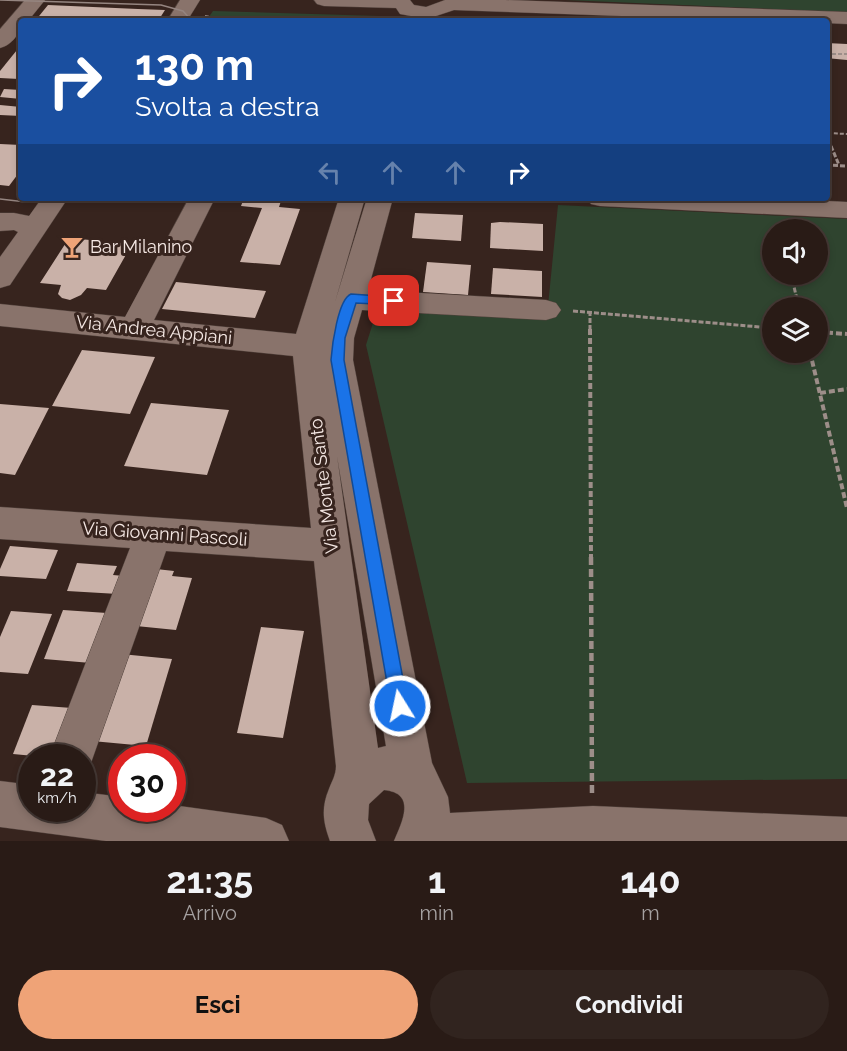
<!DOCTYPE html>
<html lang="it">
<style>
body{margin:0;font-family:Raleway,sans-serif;background:#31241f;color:#f1f3f6;height:100vh;display:flex;flex-direction:column;font-size:22px;white-space:nowrap}
*{box-sizing:border-box;margin:0}
p{font-size:20px;color:#a5a1a1}
.icon{flex:none;width:33px;height:33px;fill:none;stroke:currentColor;stroke-width:2;stroke-linecap:round;stroke-linejoin:round}
.map{position:relative;height:841px;overflow:hidden}
.panel{display:flex;flex-direction:column;background:#291b16;flex:1}
.panel>*{flex:none}
.guide{position:absolute;left:18px;top:18px;width:812px;height:183px;border-radius:6px;box-shadow:0 3px 9px #0003,0 0 0 2px #453935;background:#1a4fa0;color:#fff;overflow:hidden}
.controls{position:absolute;left:762px;top:219px;display:grid;gap:12px}
.controls a{display:grid;place-items:center;width:66px;height:66px;border-radius:50%;background:#291b16;box-shadow:0 3px 9px #0003,0 0 0 2px #453935;font-size:30px}
.speed{position:absolute;left:18px;top:744px;display:flex;gap:12px;font-size:30px;font-weight:700;text-align:center}
.speed>*{display:grid;place-content:center;width:78px;height:78px;border-radius:50%;background:#291b16;box-shadow:0 3px 9px #0003,0 0 0 2px #453935;line-height:1}
.speed small{font-size:15px;font-weight:400}
.speed .limit{border:9px solid #d22;background:#fff;color:#111}
.pin{position:absolute;display:grid;place-items:center;width:51px;height:51px;color:#fff;margin:-26px;border-radius:12px;box-shadow:0 3px 9px #0006}
.me{position:absolute;width:66px;margin:-33px;rotate:350deg;stroke-linejoin:round;filter:drop-shadow(0 0 4px #0008)}
.turn{display:flex;align-items:center;gap:21px;height:126px;padding:0 18px;font-size:27px}
.turn .icon{width:78px;height:78px;stroke-width:2.5}
.turn b{display:block;font-size:42px;line-height:51px}
.lanes{display:flex;align-items:center;height:57px;padding:0 18px;background:#0003;justify-content:center;gap:30px;direction:ltr}
.lanes .off{opacity:.35}
.eta{display:flex;justify-content:space-evenly;align-items:center;height:102px;text-align:center}
.eta b{font-size:36px;font-weight:700;line-height:42px}
.primary-button{display:flex;gap:12px;margin-top:auto;padding:12px 18px}
.primary-button a{flex:1;height:69px;border-radius:36px;background:#efa377;color:#111;font-size:24px;font-weight:700;line-height:69px;text-align:center}
.primary-button a+a{background:#31241f;color:#f1f3f6}
.map>svg:first-child{display:block}
.green{fill:#2f442f;fill-rule:evenodd}
.building{fill:#c9b1a8}
.lines{fill:none;stroke-linecap:round;stroke-linejoin:round}
.minor-casing{stroke:#51423c;stroke-width:1}
.path-far3{stroke:#9d8e89;stroke-width:2;stroke-dasharray:4 2;stroke-linecap:butt}
.path-far2{stroke:#9d8e89;stroke-width:3;stroke-dasharray:5 2;stroke-linecap:butt}
.path-far1{stroke:#9d8e89;stroke-width:4;stroke-dasharray:6 3;stroke-linecap:butt}
.path{stroke:#9d8e89;stroke-width:4.5;stroke-dasharray:8 4;stroke-linecap:butt}
.minor{fill:#89736b;fill-rule:evenodd}
.tram{stroke:#958580;stroke-width:1.5}
.route{fill:#1a73e8;stroke:#114b97;stroke-width:1.5}
.labels{text-anchor:middle;stroke-width:6;stroke-linejoin:round;paint-order:stroke}
.poi-label{font-size:18px;fill:#f5e8e4;stroke:#37241e;text-anchor:start}
.street-label{font-size:18px;fill:#f5e8e4;stroke:#37241e}
</style>
<div class="map">
<svg width="847" height="841" viewBox="0 0 847 841">
<rect width="100%" height="100%" fill="#37241e"/>
<g class="green">
<path d="M 565,0 L 847,0 L 847,12 Z"/>
<path d="M 213,11 L 380,16 L 378,21 L 206,21 Z"/>
<path d="M 558,205 L 847,219 L 847,779 L 467,783 L 366,345 L 382,294 L 548,306 ZM 772,230 L 818,230 L 818,274 L 772,274 ZM 772,308 L 818,308 L 818,352 L 772,352 Z"/>
</g>
<g class="building">
<path d="M 48,5 L 138,9 L 165,10 L 158,21 L 35,21 Z"/>
<path d="M 826,43 L 847,44 L 847,60 L 826,58 Z"/>
<path d="M 21,45 L 21,77 L 19,79 L 0,78 L 0,71 Z"/>
<path d="M 4,89 L 21,90 L 21,99 L 0,97 Z"/>
<path d="M 0,105 L 21,107 L 21,116 L 0,115 Z"/>
<path d="M 0,144 L 21,145 L 21,170 L 9,186 L 0,185 Z"/>
<path d="M 244,198 L 282,198 L 279,207 L 300,209 L 280,265 L 240,262 L 262,208 L 241,206 Z"/>
<path d="M 415,213 L 463,215 L 461,241 L 412,238 Z"/>
<path d="M 500,222 L 543,224 L 543,251 L 490,248 L 491,223 Z"/>
<path d="M 69,238 L 132,244 L 106,290 L 87,288 L 81,295 L 70,300 L 62,298 L 58,294 L 61,285 L 40,283 Z"/>
<path d="M 427,262 L 471,265 L 468,295 L 423,292 Z"/>
<path d="M 493,268 L 542,271 L 542,297 L 491,294 Z"/>
<path d="M 176,282 L 266,291 L 255,318 L 162,309 Z"/>
<path d="M 82,350 L 155,357 L 130,414 L 52,406 Z"/>
<path d="M 151,403 L 229,410 L 207,475 L 124,466 Z"/>
<path d="M 0,404 L 49,408 L 15,475 L 0,473 Z"/>
<path d="M 10,546 L 58,550 L 46,579 L 0,576 L 0,569 Z"/>
<path d="M 77,563 L 117,566 L 113,575 L 124,576 L 118,594 L 67,591 Z"/>
<path d="M 156,569 L 174,571 L 172,576 L 192,578 L 176,630 L 136,626 Z"/>
<path d="M 63,610 L 107,613 L 91,663 L 44,659 Z"/>
<path d="M 11,611 L 52,614 L 28,674 L 0,672 L 0,637 Z"/>
<path d="M 261,627 L 304,631 L 283,738 L 237,733 Z"/>
<path d="M 121,654 L 172,659 L 146,746 L 92,741 Z"/>
<path d="M 32,705 L 72,708 L 55,758 L 13,754 Z"/>
</g>
<g class="lines">
<g class="minor-casing">
<g id="minor">
<path d="M 25,0 L 45,0 L 28,21 L 21,21 C 21,33 12,45 0,48 L 0,29 Z"/>
<path d="M 180,0 L 200,0 L 187,21 L 167,21 Z"/>
<path d="M 314,0 L 410,0 L 414,5 L 426,7 L 445,0 L 505,0 L 847,12 L 847,24 L 826,23 L 826,21 L 763,21 L 454,10 L 427,19 L 400,14 L 396,8 L 324,6 L 317,4 Z"/>
<path d="M 42,198 L 68,198 L 10,285 L 0,288 L 0,257 L 18,232 L 14,230 L 0,231 L 0,213 L 14,213 L 29,216 Z"/>
<path d="M 189,198 L 215,198 L 154,320 L 296,334 L 339,198 L 365,198 L 335,302 L 367,198 L 393,198 L 368,290 L 546,300 L 556,303 L 561,310 L 556,317 L 546,320 L 362,310 L 354,338 L 353,360 L 432,763 L 448,797 L 450,813 L 593,806 L 847,817 L 847,841 L 394,841 C 402,822 417,793 384,790 L 369,804 L 368,820 L 376,841 L 330,841 C 323,822 321,808 329,789 C 332,781 336,775 336,766 L 314,561 L 166,551 L 87,774 L 82,775 L 82,758 L 49,758 L 130,548 L 0,539 L 0,507 L 311,528 L 293,356 L 0,326 L 0,304 L 125,317 ZM 337,456 L 386,746 L 378,748 Z"/>
<path d="M 587,198 L 769,198 L 847,202 L 847,218 L 600,206 L 591,204 Z"/>
<path d="M 0,781 L 32,785 L 32,808 L 82,808 L 82,792 L 122,797 L 122,808 L 172,808 L 172,805 L 266,818 L 282,825 L 289,841 L 106,841 L 0,827 Z"/>
</g>
</g>
<g class="path-far3">
<path d="M 205,16 L 230,21"/>
<path d="M 826,54 L 847,54"/>
<path d="M 832,148 L 826,133 L 847,134"/>
</g>
<g class="path-far2">
<path d="M 831,146 L 839,165"/>
<path d="M 826,165 L 847,166"/>
<path d="M 791,274 L 799,308"/>
<path d="M 573,311 L 772,328"/>
<path d="M 590,311 L 590,331"/>
</g>
<g class="path-far1">
<path d="M 590,329 L 591,558"/>
<path d="M 818,332 L 847,334"/>
<path d="M 810,352 L 847,508"/>
<path d="M 820,393 L 847,389"/>
</g>
<path class="path" d="M 591,557 L 592,797"/>
<use href="#minor" class="minor"/>
<g class="tram">
<path d="M 0,0 L 161,5 L 183,11 L 192,21"/>
<path d="M 0,199 L 26,202 L 54,198"/>
</g>
</g>
<path class="route" d="M 351,294 L 394,297 L 401,301 L 394,305 L 356,303 L 345,338 L 344,360 L 408,706 L 406,712 L 400,714 L 394,712 L 391,706 L 331,360 C 332,346 338,299 351,294 Z"/>
<defs>
<g id="bar-bare" transform="scale(1.8)"><path d="M-6-5H6L.8 .8V4.5H3.5V6h-7V4.5H-.8V.8Z" fill="#efa377" stroke="#37241e" stroke-width="2.5" paint-order="stroke"/></g>
</defs>
<g fill-rule="evenodd">
<use href="#bar-bare" x="72" y="247"/>
</g>
<g class="labels">
<g class="poi-label">
<text x="90" y="253">Bar Milanino</text>
</g>
<g class="street-label">
<text transform="translate(154 330) rotate(6)" y="6">Via Andrea Appiani</text>
<text transform="translate(324 486) rotate(-97)" y="6">Via Monte Santo</text>
<text transform="translate(165 534) rotate(4)" y="6">Via Giovanni Pascoli</text>
</g>
</g>
</svg>
<div class="controls">
<a><svg class="icon" aria-label="sound" viewBox="0 0 24 24"><path d="M4 9h4l5-4v14l-5-4H4zM17 9q2 3 0 6"/></svg></a>
<a><svg class="icon" aria-label="layers" viewBox="0 0 24 24"><path d="M12 4l9 5-9 5-9-5zM3 14l9 5 9-5"/></svg></a>
</div>
<div class="speed"><div>22<small>km/h</small></div><div class="limit">30</div></div>
<div class="pin" style="left:394px;top:301px;background:#d93025"><svg class="icon" aria-label="arrive" viewBox="0 0 24 24"><path d="M6 21V4h12l-3 4 3 4H6"/></svg></div>
<svg class="me" style="left:400px;top:706px" viewBox="-20 -20 40 40"><circle r="17" fill="#1a73e8" stroke="#fff" stroke-width="3"/><path d="M0-11L8 9 0 5-8 9z" fill="#fff"/></svg>
<div class="guide">
<div class="turn"><svg class="icon" aria-label="right" viewBox="0 0 24 24"><path d="M7 20v-9h11M14 6l5 5-5 5"/></svg><div><b>130 m</b>Svolta a destra</div></div>
<div class="lanes"><svg class="icon off" aria-label="left" viewBox="0 0 24 24"><path d="M17 20v-9H6M10 6l-5 5 5 5"/></svg><svg class="icon off" aria-label="ahead" viewBox="0 0 24 24"><path d="M12 20V5M6 11l6-6 6 6"/></svg><svg class="icon off" aria-label="ahead" viewBox="0 0 24 24"><path d="M12 20V5M6 11l6-6 6 6"/></svg><svg class="icon" aria-label="right" viewBox="0 0 24 24"><path d="M7 20v-9h11M14 6l5 5-5 5"/></svg></div>
</div>
</div>
<section class="panel">
<div class="eta">
<div><b>21:35</b><p>Arrivo</p></div>
<div><b>1</b><p>min</p></div>
<div><b>140</b><p>m</p></div>
</div>
<div class="primary-button"><a>Esci</a><a>Condividi</a></div>
</section>
